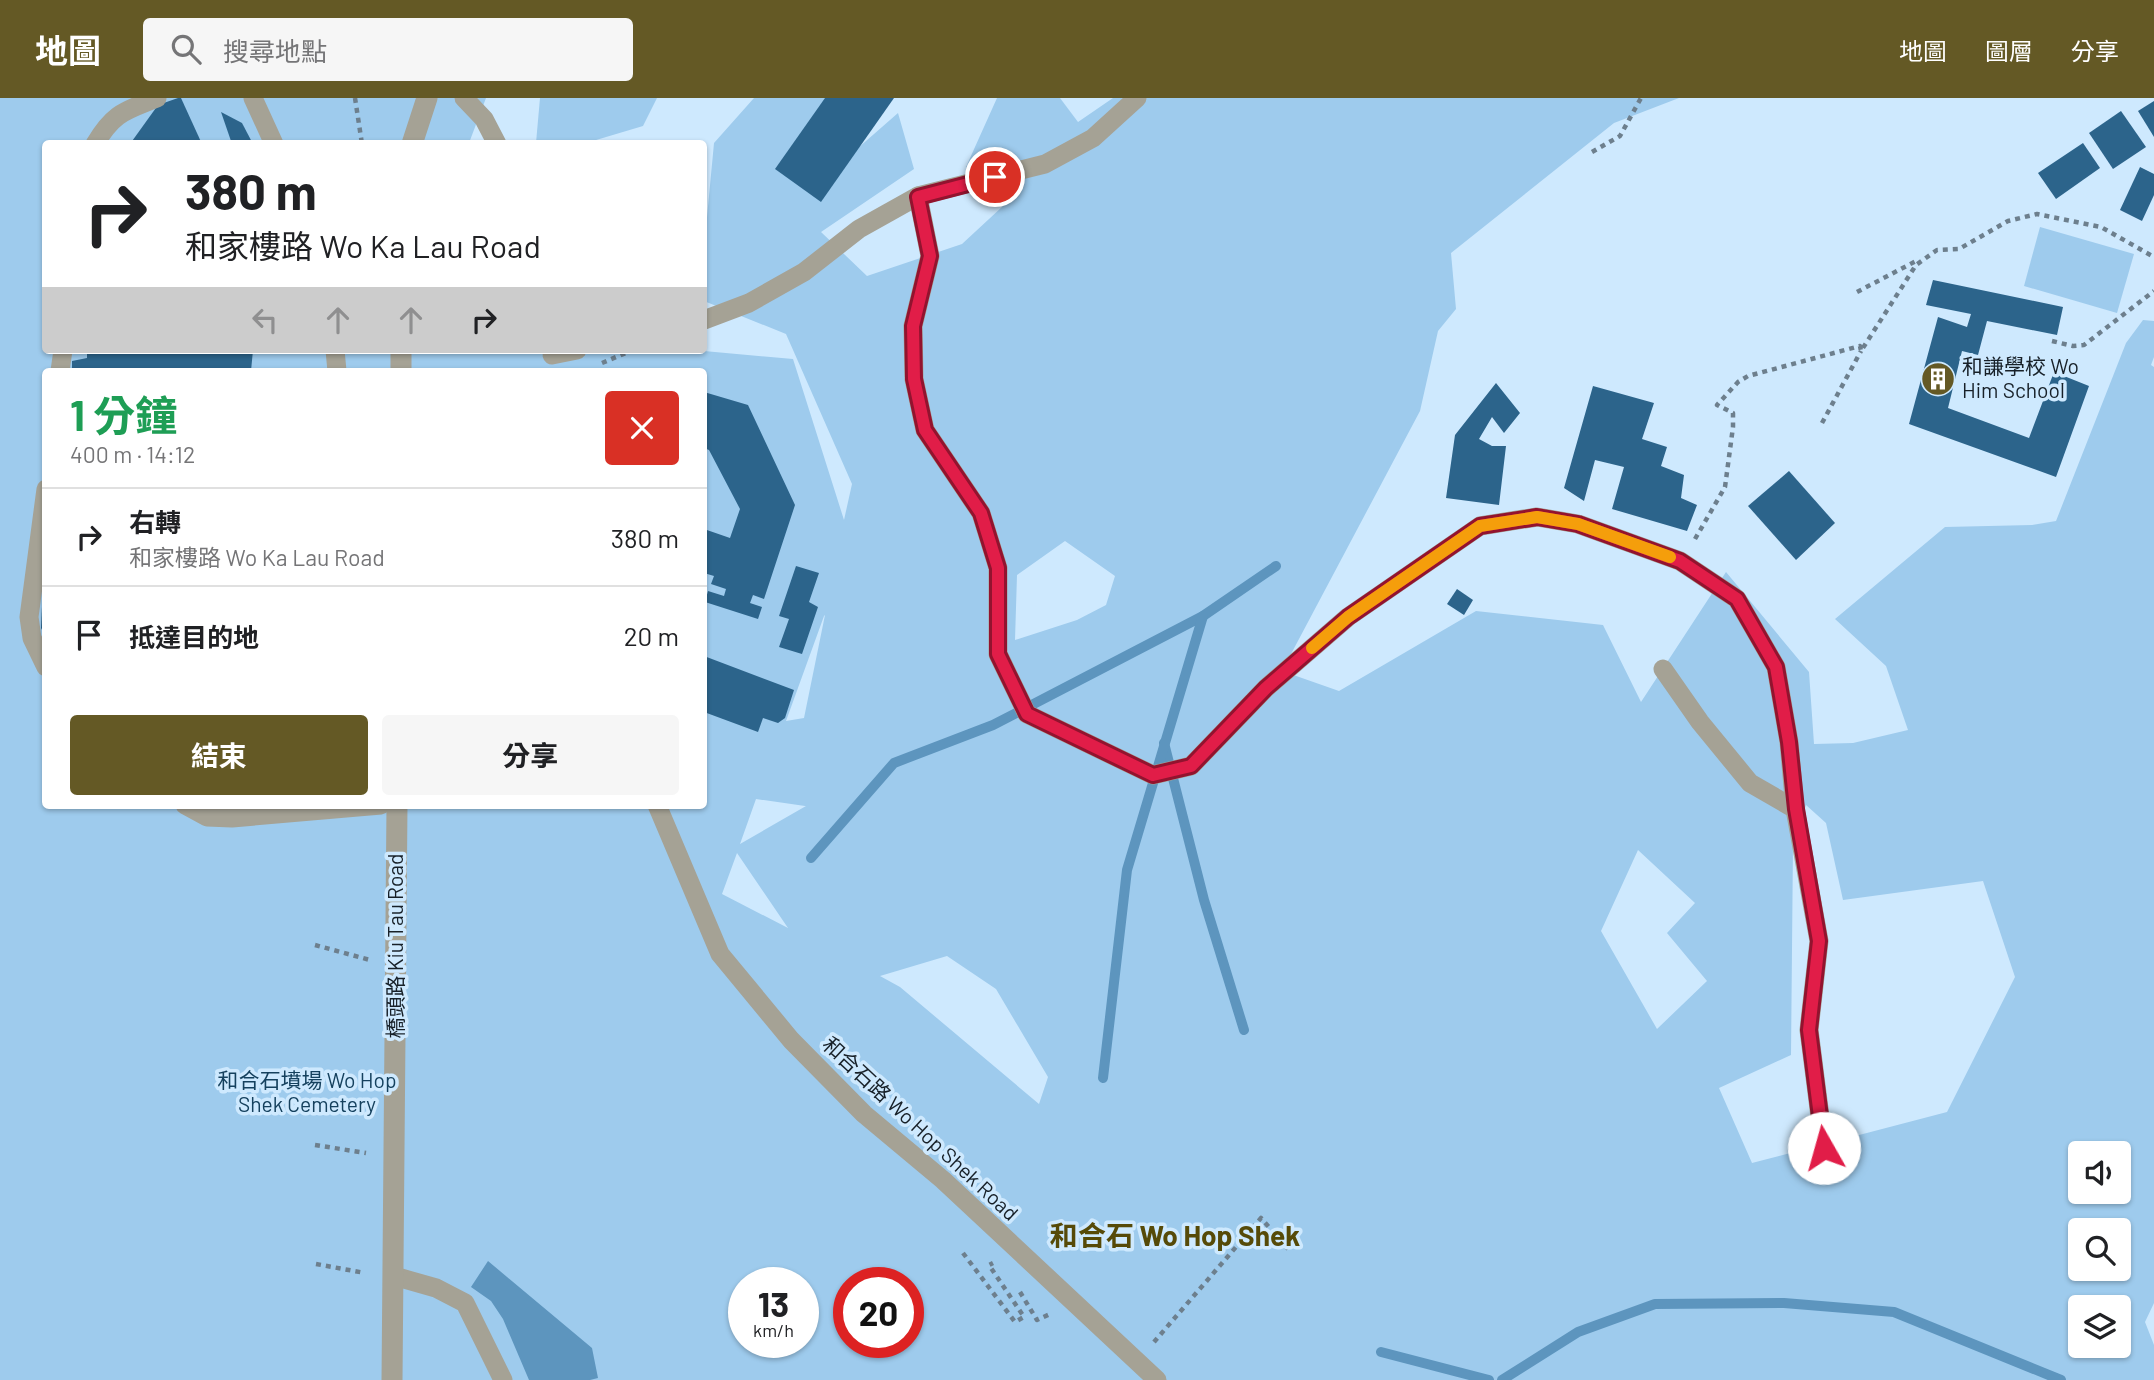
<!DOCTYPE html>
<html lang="zh-TW">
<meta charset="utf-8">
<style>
body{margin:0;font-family:Barlow,"Noto Sans TC",sans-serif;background:#f6f6f6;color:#202124;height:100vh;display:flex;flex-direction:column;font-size:26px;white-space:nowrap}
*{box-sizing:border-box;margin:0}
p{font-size:23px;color:#757577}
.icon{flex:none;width:38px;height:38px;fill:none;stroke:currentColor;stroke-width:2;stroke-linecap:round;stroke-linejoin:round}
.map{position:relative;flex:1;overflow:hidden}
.side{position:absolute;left:42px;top:270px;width:665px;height:441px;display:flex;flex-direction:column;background:#fff;border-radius:7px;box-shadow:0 2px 5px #0004}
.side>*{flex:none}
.hud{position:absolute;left:42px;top:42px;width:665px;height:214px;border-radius:7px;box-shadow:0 2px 5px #0004;background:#fff;color:#202124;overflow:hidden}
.fabs{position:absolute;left:2068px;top:1043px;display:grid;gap:14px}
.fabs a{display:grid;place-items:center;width:63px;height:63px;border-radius:7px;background:#fff;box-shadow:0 2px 5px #0004;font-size:35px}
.speed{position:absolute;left:728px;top:1169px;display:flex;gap:14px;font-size:35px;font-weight:700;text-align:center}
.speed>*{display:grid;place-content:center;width:91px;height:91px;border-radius:50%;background:#fff;box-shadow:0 2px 5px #0004;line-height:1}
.speed small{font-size:18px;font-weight:400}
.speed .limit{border:10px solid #d22;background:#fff;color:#111}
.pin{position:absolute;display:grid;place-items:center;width:60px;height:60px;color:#fff;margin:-30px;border:4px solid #fff;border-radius:50%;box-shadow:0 2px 7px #0007}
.me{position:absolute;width:77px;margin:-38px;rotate:353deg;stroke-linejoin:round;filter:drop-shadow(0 0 5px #0008)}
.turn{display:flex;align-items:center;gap:24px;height:147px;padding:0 28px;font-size:32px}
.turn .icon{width:91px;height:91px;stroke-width:2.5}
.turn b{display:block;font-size:49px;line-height:60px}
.lanes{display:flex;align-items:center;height:66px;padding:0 28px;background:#0003;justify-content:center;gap:35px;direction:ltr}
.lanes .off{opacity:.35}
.round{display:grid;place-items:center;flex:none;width:74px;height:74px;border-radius:7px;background:#f6f6f6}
.headline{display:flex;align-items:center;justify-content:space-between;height:119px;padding:0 28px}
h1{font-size:42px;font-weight:700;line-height:52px;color:#1e9e55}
.action{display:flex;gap:14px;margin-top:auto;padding:14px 28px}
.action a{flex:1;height:80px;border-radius:7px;background:#645925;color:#fff;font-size:28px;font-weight:700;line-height:80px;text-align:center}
.action a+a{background:#f6f6f6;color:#202124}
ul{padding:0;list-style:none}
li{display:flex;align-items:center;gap:21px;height:98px;padding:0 28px;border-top:2px solid #e0e0e0}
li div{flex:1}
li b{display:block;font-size:26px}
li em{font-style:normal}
header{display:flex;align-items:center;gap:42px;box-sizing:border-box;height:98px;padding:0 35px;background:#645925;color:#fff}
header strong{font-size:33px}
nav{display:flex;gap:38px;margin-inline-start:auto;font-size:24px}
.search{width:490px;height:63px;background:#f6f6f6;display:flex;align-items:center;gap:18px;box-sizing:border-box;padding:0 24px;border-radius:7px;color:#757577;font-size:26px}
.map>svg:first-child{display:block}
.green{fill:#9ecbed;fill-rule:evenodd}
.water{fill:#5d95be}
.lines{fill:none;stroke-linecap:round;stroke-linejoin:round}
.stream{stroke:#5d95be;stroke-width:10}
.building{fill:#2c648b}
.path{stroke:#6d7f8d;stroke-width:4.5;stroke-dasharray:5 5;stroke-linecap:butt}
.lane{stroke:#a5a295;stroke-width:19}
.street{stroke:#a5a295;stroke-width:21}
.route-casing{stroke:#92132f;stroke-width:18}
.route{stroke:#e11d48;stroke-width:12}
.slow{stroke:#f59e0b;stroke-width:12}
.labels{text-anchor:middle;stroke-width:7;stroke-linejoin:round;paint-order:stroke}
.poi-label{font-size:21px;fill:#172028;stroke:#cee9fe;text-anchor:start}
.street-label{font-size:21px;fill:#172028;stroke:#cee9fe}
.park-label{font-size:21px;fill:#15415e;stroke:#cee9fe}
.district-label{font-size:28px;font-weight:bold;fill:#564a08;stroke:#cee9fe}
</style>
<header>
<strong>地圖</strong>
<div class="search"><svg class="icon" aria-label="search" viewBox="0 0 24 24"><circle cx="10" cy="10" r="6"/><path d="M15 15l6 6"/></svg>搜尋地點</div>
<nav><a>地圖</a><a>圖層</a><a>分享</a></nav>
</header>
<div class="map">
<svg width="2154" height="1282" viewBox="0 0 2154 1282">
<rect width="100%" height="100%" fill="#cee9fe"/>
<g class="green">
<path d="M 0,0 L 486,0 L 469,45 L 46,46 L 46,252 L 693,252 L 793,261 L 844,422 L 852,386 L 786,236 L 704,203 L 704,151 L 714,45 L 754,0 L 831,0 L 818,85 L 898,15 L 914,71 L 821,134 L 867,178 L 962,146 L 1016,96 L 966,69 L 997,0 L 1060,0 L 1078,24 L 1113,0 L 1679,0 L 1614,25 L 1451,155 L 1456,211 L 1438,233 L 1420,313 L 1282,573 L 1339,593 L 1476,513 L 1603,527 L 1641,604 L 1726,474 L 1809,574 L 1814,646 L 1853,645 L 1908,632 L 1886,568 L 1835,521 L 1945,429 L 2032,427 L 2056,423 L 2126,245 L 2143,222 L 2154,223 L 2154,259 L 2151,267 L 2154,269 L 2154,1205 L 2145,1224 L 2154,1247 L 2154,1282 L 0,1282 ZM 46,273 L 704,273 L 704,707 L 46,707 ZM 1065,443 L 1115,478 L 1106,507 L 1077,522 L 1015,542 L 1017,477 ZM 825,517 L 804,620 L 786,623 L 824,518 ZM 756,701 L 805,708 L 806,708 L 740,746 ZM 1806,707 L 1826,725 L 1843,802 L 1983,783 L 2015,879 L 1947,1014 L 1752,1065 L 1719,990 L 1791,957 L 1793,745 ZM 1638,752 L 1695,805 L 1667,835 L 1707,883 L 1657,931 L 1601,833 ZM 737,755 L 788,830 L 722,796 ZM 947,858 L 996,891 L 1048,979 L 1039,1006 L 900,889 L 880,878 ZM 2081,1055 L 2119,1055 L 2119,1094 L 2081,1094 ZM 2081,1132 L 2119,1132 L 2119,1171 L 2081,1171 ZM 744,1185 L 803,1185 L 803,1244 L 744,1244 ZM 849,1185 L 908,1185 L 908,1244 L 849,1244 ZM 2081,1209 L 2119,1209 L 2119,1248 L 2081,1248 Z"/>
<path d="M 540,0 L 657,0 L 643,28 L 586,45 L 536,45 Z"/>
<path d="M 2040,129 L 2134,156 L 2117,215 L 2024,188 Z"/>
</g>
<path class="water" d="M 488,1163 L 592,1250 L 598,1280 L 590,1282 L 529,1282 L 503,1221 L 491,1203 L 471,1189 Z"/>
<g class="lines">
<g class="stream">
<path d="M 1164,645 L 1204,802 L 1244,932"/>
<path d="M 811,760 L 894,665 L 993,627 L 1203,518 L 1276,468"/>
<path d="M 1103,980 L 1127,772 L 1203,518"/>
<path d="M 1381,1254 L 1489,1282"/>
<path d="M 1502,1282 L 1578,1234 L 1655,1206 L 1784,1205 L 1894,1214 L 2061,1282"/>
</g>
</g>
<g class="building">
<path d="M 178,0 L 181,0 L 202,46 L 130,46 L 158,7 Z"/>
<path d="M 825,0 L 894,0 L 821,104 L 775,71 Z"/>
<path d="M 2154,3 L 2154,39 L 2138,13 Z"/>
<path d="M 2121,13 L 2146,49 L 2113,71 L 2089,35 Z"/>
<path d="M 221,14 L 242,25 L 253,46 L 232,46 Z"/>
<path d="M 2083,45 L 2100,70 L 2056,101 L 2038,75 Z"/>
<path d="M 2140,69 L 2154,76 L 2154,97 L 2142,123 L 2120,112 Z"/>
<path d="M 1933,182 L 2063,209 L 2057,237 L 1987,223 L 1978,257 L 1962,253 L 1948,310 L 2029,340 L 2054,274 L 2089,288 L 2056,379 L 1909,326 L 1938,219 L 1967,229 L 1971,216 L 1926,207 Z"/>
<path d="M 87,252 L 253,252 L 251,273 L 72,273 L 72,263 L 87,260 Z"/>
<path d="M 1496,285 L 1520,315 L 1504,335 L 1492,319 L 1479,341 L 1492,348 L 1506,348 L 1499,407 L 1446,400 L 1455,337 Z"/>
<path d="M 1593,288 L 1654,305 L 1642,341 L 1667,349 L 1661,368 L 1684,377 L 1681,400 L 1697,407 L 1687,433 L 1612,411 L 1624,369 L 1595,362 L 1584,403 L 1564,390 Z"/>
<path d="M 704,294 L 748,307 L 795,407 L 764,501 L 753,497 L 750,505 L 762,509 L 758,521 L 705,504 L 708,493 L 724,498 L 726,491 L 711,486 L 714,478 L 704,475 L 704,431 L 730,440 L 740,411 L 709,352 L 704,350 Z"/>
<path d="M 1789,373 L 1835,425 L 1796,462 L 1748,408 Z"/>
<path d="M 796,468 L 819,475 L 809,504 L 818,509 L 802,556 L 779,549 L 789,521 L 779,518 Z"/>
<path d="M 43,487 L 46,487 L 46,539 L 41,530 Z"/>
<path d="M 1457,491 L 1473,502 L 1464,517 L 1447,506 Z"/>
<path d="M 704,558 L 794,592 L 785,620 L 778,625 L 763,620 L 758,634 L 704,614 Z"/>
</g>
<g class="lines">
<g class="path">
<path d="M 355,0 L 362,46"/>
<path d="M 1592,54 L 1620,38 L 1641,0"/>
<path d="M 1857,194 L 1918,162"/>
<path d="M 2052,243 L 2073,248 L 2084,247 L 2154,193"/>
<path d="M 602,265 L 633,252"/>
<path d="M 1822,325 L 1861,253"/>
<path d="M 1695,441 L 1725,389 L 1733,329 L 1733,315 L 1717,307 L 1738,284 L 1748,278 L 1860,248 L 1861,253 L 1916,167 L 1937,152 L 1959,151 L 2008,123 L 2037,116 L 2101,129 L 2154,159"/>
<path d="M 315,847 L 370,862"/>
<path d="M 315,1047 L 366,1055"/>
<path d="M 963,1155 L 1015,1224 L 1024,1219 L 989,1167 L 993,1165"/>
<path d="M 316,1166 L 365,1175"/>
<path d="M 1020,1194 L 1037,1222 L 1050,1216"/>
<path d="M 1154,1244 L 1261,1120 L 1289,1152"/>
</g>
<g class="lane">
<path d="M 253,0 L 274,46"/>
<path d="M 464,0 L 484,21 L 497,46"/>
<path d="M 95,46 C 114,14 125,13 157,0"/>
<path d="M 918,98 L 930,158 L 913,228 L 914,281 L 925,332 L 981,415 L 998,470 L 998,556 L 1027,616 L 1153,677 L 1191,668 L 1266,590 L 1348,519 L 1480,428 L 1537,419 L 1578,426 L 1680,463 L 1737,501 L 1776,569 L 1789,644 L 1795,711 L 1819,843 L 1809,932 L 1824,1050"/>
<path d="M 704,222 L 749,205 L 804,174 L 859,131 L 918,98 L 1045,66 L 1093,40 L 1137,0"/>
<path d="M 335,252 L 337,273"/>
<path d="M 552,257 L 577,252"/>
<path d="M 60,273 L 63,252"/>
<path d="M 46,391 L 29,519 L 32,540 L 46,569"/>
<path d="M 1663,571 L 1700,624 L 1750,685 L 1795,711"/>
<path d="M 185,707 L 207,719 L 232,720 L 381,707"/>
<path d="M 657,707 L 720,856 L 791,942 L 864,1016 L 943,1082 L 1157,1282"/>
<path d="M 394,1178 L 436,1190 L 465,1205 L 503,1282"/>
</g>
<g class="street">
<path d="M 412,46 L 427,0"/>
<path d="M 401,273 L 401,252"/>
<path d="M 392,1282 L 397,707"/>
</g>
</g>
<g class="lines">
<g class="route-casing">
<path id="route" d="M 995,79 L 918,99 L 930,158 L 913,228 L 914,281 L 925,332 L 981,415 L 998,470 L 998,556 L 1027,616 L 1153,677 L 1191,668 L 1266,590 L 1348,519 L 1480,428 L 1537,419 L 1578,426 L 1680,463 L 1737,501 L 1776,569 L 1789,644 L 1796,711 L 1819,843 L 1809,932 L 1824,1050"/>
</g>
<use href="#route" class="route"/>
<path class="slow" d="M 1312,550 L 1348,519 L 1480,428 L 1537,419 L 1578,426 L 1670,459"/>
</g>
<defs>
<g id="building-disc" transform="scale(1.75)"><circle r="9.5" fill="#645925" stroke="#cee9fe"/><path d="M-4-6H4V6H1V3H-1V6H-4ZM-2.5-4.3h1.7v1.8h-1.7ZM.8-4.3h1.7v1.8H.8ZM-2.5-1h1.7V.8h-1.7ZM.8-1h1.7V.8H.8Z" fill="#fff"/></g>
</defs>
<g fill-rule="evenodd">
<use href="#building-disc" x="1938" y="281"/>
</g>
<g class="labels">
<g class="poi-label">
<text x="1962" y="276">和謙學校 Wo<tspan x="1962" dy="24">Him School</tspan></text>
</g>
<g class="street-label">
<text transform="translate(396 848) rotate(-90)" y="7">橋頭路 Kiu Tau Road</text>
<text transform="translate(920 1031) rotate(43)" y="7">和合石路 Wo Hop Shek Road</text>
</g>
<g class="park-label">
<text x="307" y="990">和合石墳場 Wo Hop<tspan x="307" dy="24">Shek Cemetery</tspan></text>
</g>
<g class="district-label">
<text x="1175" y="1148">和合石 Wo Hop Shek</text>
</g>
</g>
</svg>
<div class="fabs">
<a><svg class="icon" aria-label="sound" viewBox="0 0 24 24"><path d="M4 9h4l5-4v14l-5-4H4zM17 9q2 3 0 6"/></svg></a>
<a><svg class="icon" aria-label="search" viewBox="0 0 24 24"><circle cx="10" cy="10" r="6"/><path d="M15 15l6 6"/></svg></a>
<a><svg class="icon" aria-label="layers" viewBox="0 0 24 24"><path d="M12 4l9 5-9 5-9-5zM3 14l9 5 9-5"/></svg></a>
</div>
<div class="speed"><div>13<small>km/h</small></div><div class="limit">20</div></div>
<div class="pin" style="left:995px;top:79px;background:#d93025"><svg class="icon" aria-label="arrive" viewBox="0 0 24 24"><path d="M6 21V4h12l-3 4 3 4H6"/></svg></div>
<svg class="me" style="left:1824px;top:1050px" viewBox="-20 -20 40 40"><circle r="19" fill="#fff"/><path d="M0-13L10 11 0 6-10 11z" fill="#e11d48"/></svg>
<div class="hud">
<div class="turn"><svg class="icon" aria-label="right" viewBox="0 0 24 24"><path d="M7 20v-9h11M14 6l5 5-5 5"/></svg><div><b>380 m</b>和家樓路 Wo Ka Lau Road</div></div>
<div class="lanes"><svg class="icon off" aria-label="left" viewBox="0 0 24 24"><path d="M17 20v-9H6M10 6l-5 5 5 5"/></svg><svg class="icon off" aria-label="ahead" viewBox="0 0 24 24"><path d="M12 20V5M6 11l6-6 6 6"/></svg><svg class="icon off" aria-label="ahead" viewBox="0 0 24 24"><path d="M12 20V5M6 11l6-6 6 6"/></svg><svg class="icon" aria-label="right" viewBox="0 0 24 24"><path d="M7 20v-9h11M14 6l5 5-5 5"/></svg></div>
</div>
<section class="side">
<div class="headline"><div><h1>1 分鐘</h1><p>400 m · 14:12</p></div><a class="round" style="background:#d93025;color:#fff"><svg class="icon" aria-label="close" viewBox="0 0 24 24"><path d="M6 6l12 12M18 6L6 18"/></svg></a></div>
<ul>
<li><svg class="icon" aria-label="right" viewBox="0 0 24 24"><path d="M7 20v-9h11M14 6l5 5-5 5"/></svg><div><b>右轉</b><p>和家樓路 Wo Ka Lau Road</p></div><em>380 m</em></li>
<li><svg class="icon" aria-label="arrive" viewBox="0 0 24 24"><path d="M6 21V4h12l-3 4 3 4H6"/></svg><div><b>抵達目的地</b></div><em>20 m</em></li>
</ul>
<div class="action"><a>結束</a><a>分享</a></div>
</section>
</div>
